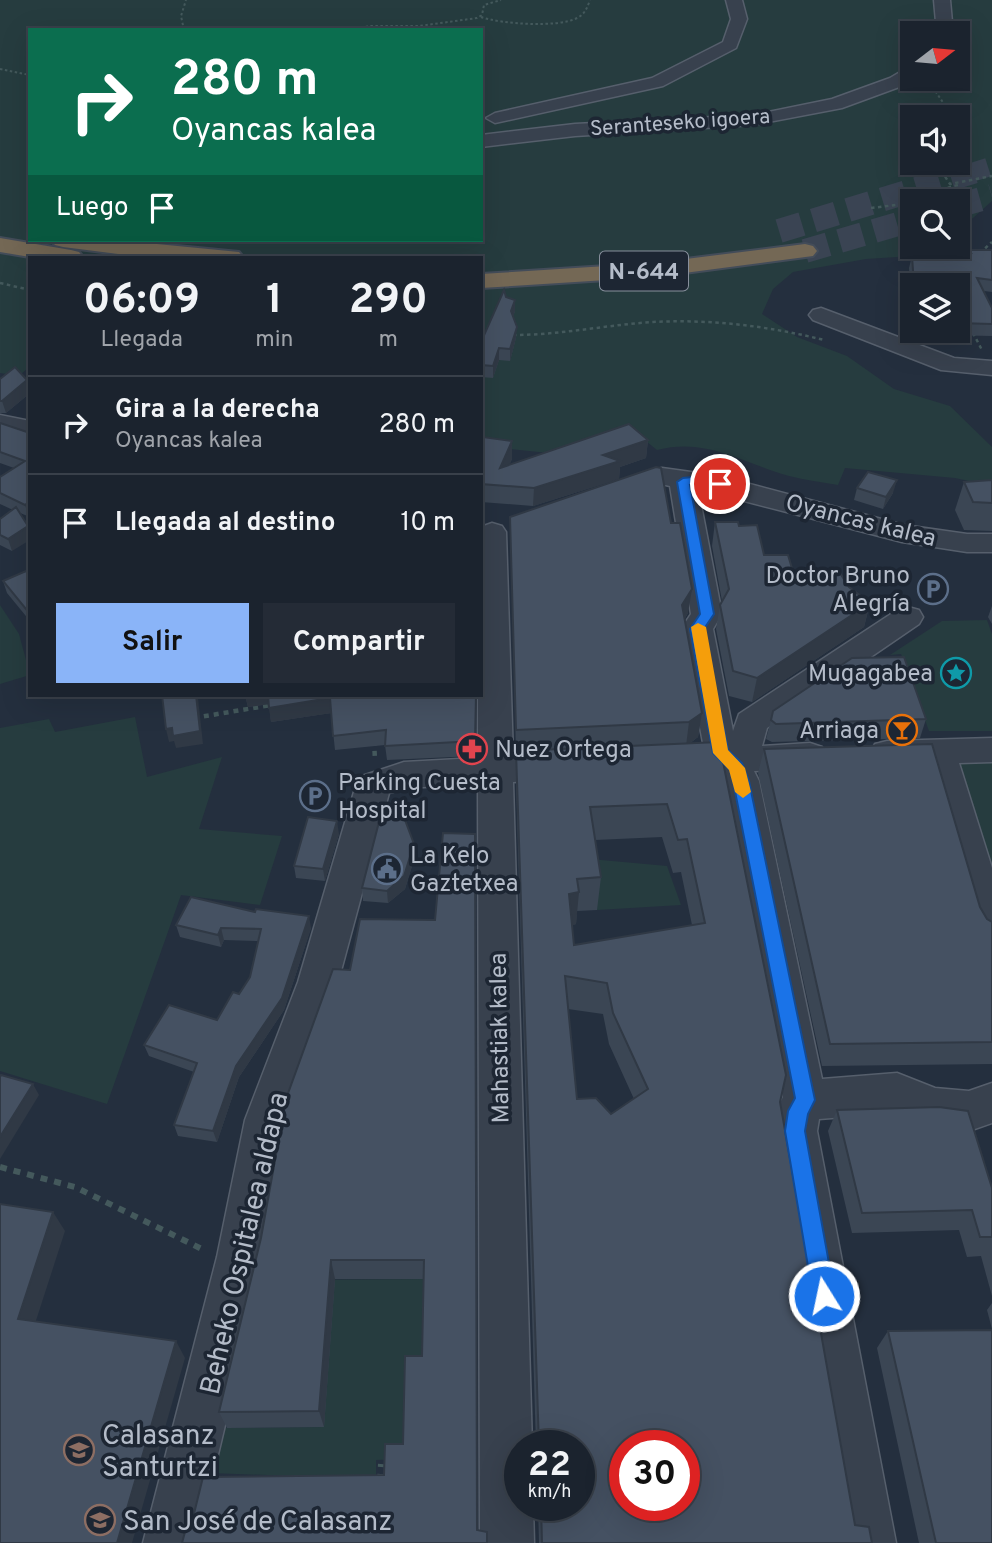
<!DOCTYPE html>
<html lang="es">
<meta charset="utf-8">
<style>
body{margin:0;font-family:Overpass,sans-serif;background:#242b36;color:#f1f3f6;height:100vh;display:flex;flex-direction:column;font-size:26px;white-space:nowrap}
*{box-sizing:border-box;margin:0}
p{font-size:23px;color:#a0a4aa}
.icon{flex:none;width:38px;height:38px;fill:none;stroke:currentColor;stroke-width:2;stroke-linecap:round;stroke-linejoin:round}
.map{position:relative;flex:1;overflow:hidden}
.sheet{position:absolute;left:28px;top:256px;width:455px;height:441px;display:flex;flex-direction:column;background:#1b232e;border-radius:0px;box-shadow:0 7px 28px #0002,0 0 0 2px #39404a}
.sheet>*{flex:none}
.top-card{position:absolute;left:28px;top:28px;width:455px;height:214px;border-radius:0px;box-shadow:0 7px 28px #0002,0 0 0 2px #39404a;background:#0b6e4f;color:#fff;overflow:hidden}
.needle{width:46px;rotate:74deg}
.fabs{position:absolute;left:900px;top:21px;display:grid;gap:14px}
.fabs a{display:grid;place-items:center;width:70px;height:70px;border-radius:0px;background:#1b232e;box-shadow:0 7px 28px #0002,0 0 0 2px #39404a;font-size:35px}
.speed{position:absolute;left:504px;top:1430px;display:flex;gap:14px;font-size:35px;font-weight:700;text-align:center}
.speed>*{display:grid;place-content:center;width:91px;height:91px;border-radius:50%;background:#1b232e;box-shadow:0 7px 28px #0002,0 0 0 2px #39404a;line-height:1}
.speed small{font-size:18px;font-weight:400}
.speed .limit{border:10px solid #d22;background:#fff;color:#111}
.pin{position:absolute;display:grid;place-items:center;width:60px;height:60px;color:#fff;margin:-30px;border:4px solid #fff;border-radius:50%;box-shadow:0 2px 7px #0007}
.me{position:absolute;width:77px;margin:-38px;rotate:350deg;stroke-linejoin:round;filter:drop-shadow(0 0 5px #0008)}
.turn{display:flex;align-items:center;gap:24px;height:147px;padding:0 28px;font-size:32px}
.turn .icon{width:91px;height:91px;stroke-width:2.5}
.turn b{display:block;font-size:49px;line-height:60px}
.then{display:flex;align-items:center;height:66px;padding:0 28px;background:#0003;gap:14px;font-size:26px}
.eta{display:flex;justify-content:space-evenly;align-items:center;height:119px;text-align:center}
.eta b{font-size:42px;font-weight:700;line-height:49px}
.cta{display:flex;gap:14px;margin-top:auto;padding:14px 28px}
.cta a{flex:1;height:80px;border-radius:0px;background:#8ab4f8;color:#111;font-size:28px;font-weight:700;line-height:80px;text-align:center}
.cta a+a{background:#242b36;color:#f1f3f6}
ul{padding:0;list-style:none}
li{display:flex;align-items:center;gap:21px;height:98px;padding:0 28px;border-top:2px solid #39404a}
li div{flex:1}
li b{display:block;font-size:26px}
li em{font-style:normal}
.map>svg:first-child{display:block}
.green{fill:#263c3f;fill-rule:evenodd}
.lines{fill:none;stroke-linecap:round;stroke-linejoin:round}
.highway-tunnel-far1{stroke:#3a4453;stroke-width:19;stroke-dasharray:19 10;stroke-linecap:butt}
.highway-tunnel{stroke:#3a4453;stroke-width:24;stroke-dasharray:24 12;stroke-linecap:butt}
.minor-casing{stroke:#565f6c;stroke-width:3}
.highway-casing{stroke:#434c59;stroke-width:4}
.path-far3{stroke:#44595c;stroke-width:2;stroke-dasharray:2.5 2.5;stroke-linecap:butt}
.path-far2{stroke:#44595c;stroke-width:2.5;stroke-dasharray:3.5 3.5;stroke-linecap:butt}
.path-far1{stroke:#44595c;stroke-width:4.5;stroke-dasharray:5 5;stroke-linecap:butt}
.path{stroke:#44595c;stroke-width:6;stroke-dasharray:7 7;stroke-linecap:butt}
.minor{fill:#38414e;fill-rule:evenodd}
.highway{fill:#746855;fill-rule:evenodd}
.wall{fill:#3b4654;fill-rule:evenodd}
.shaded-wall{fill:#303945}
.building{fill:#455162;stroke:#303945;stroke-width:2;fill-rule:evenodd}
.route{fill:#1a73e8;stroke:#114b97;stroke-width:2}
.slow{fill:#f59e0b}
.labels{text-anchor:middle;stroke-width:7;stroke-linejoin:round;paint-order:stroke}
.far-street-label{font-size:21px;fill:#b4bcc9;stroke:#1d2633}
.shield{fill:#1d2633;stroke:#878f9c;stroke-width:2}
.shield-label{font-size:23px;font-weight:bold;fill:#b4bcc9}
.street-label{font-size:24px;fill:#b4bcc9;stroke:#1d2633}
.poi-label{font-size:24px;fill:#b4bcc9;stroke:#1d2633;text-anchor:end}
.near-street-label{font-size:28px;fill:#b4bcc9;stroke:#1d2633}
.near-poi-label{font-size:28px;fill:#b4bcc9;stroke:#1d2633;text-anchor:start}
</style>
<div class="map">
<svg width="992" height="1543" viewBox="0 0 992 1543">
<rect width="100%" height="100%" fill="#242f3e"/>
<g class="green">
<path d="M 0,0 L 992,0 L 992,201 L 973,218 L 957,226 L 957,201 L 912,201 L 912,247 L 954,247 L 960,253 L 866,259 L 793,272 L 773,289 L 762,314 L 797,337 L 847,356 L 894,389 L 950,406 L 992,447 L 992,486 L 955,478 L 845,468 L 838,485 C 822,482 805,480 789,476 C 742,463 707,437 657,450 L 626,425 L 548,453 L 481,446 L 481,257 L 30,257 L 30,366 L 19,376 L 0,373 ZM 30,30 L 481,30 L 481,240 L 30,240 ZM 912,33 L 957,33 L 957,79 L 912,79 ZM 912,117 L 957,117 L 957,163 L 912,163 Z"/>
<path d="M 0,605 L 19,634 L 30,675 L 0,684 Z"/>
<path d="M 987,620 L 992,634 L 992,731 L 929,731 L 901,654 L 890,655 L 942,621 Z"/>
<path d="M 135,717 L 147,777 L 222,757 L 199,829 L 282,836 L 260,905 L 181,895 L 107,1104 L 0,1071 L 0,728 L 49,719 L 55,732 Z"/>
<path d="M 992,759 L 992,883 L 956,760 Z"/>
<path d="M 590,859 L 667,866 L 681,905 L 597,910 Z"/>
<path d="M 426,1279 L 424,1373 L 405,1459 L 376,1460 L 376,1479 L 210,1473 L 213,1428 L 324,1427 L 297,1280 Z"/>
</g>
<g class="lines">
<path class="highway-tunnel-far1" d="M 970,173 L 992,166"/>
<g class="highway-tunnel">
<path d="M 957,206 L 992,196"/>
<path d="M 779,231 L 976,171"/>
<path d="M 805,251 L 912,220"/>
</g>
<g class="minor-casing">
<g id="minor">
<path d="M 726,0 L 742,0 L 747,19 L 736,48 L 663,86 L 495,123 L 486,118 L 495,113 L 652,78 L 723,42 L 731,19 Z"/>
<path d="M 934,0 L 950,0 L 952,22 L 947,33 L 931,33 L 936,22 Z"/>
<path d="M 912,65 L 912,78 L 902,86 L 842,108 L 753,125 L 575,136 L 481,147 L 481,135 L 575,124 L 753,115 L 832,99 L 890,78 Z"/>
<path d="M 821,308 L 954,358 L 992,361 L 992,375 L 941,370 L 813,320 L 809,315 L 813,310 Z"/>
<path d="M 0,415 L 30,421 L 30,437 L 0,431 Z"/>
<path d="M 662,468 L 720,476 L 904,525 L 967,534 L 992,534 L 992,552 L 967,552 L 902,542 L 698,489 L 722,614 L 713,629 L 733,731 L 739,714 L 897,610 L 908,607 L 919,610 L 923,617 L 919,624 L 767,728 L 762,746 L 810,743 L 822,747 L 827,756 L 822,765 L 810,769 L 754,771 L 759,781 L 822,1079 L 897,1073 L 935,1088 L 969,1091 L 992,1083 L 992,1123 L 969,1131 L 934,1128 L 896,1113 L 819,1119 L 817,1131 L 896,1543 L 842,1543 L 773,1131 L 776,1111 L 783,1097 L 723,781 L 719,773 L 674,775 L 662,771 L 657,762 L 662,753 L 674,749 L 704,748 L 681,629 L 691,614 L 670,486 L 652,482 L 648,476 L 652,470 Z"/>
<path d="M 492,523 L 502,526 L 506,532 L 513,757 L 562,754 L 574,758 L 579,767 L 574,776 L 562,780 L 513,782 L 532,1446 L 520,1446 L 520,1505 L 533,1505 L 534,1543 L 480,1543 L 478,784 L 406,788 L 389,793 L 338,982 L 289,1120 L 265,1257 L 197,1543 L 143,1543 L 217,1257 L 245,1120 L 298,982 L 356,785 L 362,776 L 404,762 L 478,758 L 478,695 L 481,695 L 481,527 Z"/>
<path d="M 992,738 L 992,762 L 959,763 L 992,868 L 992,946 L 978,941 L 972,930 L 925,764 L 887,765 L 875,762 L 870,753 L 875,744 L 887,741 Z"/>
</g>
</g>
<g class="highway-casing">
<g id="highway">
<path d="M 0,238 L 71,250 L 79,252 L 83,257 L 30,257 L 0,252 Z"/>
<path d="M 51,240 L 116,240 L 239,252 L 243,257 L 142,257 L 63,247 L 55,245 Z"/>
<path d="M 805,244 L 813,246 L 817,251 L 813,256 L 654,277 L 481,288 L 481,274 L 654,263 Z"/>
</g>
</g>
<g class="path-far3">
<path d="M 481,17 C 501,24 558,28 577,18 C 585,14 587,8 590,0"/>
<path d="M 184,30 L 181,16 L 186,0"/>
<path d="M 356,30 L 369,26 L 419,26 L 477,18 L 482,15 L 484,5 L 501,0"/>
<path d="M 0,69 L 30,75"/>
<path d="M 927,79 L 953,117"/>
<path d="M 957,141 L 957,152"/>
<path d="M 946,173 L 952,163"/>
</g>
<g class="path-far2">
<path d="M 947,171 L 944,175 L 950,184 L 992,176"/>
<path d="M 916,201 L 927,193 L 958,185"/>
<path d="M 871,208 L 912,203"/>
<path d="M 980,253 L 992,242"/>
<path d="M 0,283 L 30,290"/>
<path d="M 973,333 L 982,350"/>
<path d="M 513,335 C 560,335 606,325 653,322 C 711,319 768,326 824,340"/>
</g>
<g class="path-far1">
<path d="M 194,718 L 271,705"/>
<path d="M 374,741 L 375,760"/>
</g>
<g class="path">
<path d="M 0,1167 L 75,1187 L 206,1251"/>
<path d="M 380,1481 L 381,1464"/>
</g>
<use href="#minor" class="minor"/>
<use href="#highway" class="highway"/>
</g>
<g class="wall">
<path d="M 969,250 L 992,250 L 992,292 L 984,291 L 992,308 L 992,336 L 942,335 L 940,331 L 957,331 L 957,285 L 912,285 L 912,301 L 911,301 L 909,268 L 912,256 L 969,253 Z"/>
<path d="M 506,297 L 515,300 L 515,311 L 513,317 L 516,338 L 510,361 L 499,360 L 493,378 L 481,377 L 481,342 Z"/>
<path d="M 0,379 L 27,380 L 30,390 L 30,393 L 6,413 L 0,413 Z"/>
<path d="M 0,423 L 30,433 L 30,517 L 20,513 L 12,551 L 0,545 L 0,519 L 13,510 L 0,504 L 0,477 L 14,468 L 0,463 Z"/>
<path d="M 648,440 L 646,458 L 620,467 L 619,479 L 533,506 L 481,502 L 481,441 L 512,459 L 509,465 Z"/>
<path d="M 992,480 L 992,531 L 964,530 L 955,510 L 964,482 Z"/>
<path d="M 857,488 L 893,493 L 883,509 L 854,500 Z"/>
<path d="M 510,517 L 688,613 L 684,620 L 702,713 L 698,737 L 689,744 L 780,1102 L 855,1525 L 872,1543 L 539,1543 L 538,1505 L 579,1505 L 579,1446 L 536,1446 L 516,784 L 516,754 ZM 662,837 L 673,873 L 681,872 L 692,925 L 574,945 L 572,925 L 576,924 L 577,911 L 597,910 L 601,877 L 595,840 ZM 568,1009 L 603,1014 L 609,1044 L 634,1099 L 611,1114 L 577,1099 Z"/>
<path d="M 715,522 L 739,526 L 764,555 L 794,575 L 849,587 L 870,603 L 864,627 L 752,702 L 729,696 L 716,629 L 720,605 L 722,601 L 712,546 Z"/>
<path d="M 30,576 L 30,621 L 7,593 L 3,581 Z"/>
<path d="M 992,606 L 992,624 L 988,617 Z"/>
<path d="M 245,695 L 477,695 L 475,756 L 387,760 L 385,745 L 335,750 L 331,713 L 271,722 L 269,704 L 248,707 Z"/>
<path d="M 926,719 L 920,738 L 772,742 L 766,739 L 771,720 Z"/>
<path d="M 764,749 L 980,907 L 987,919 L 992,922 L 992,1064 L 822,1066 L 758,773 Z"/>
<path d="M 339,834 L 325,881 L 296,878 L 294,866 Z"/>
<path d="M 414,844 L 415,856 L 405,889 L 388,903 L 363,901 L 362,888 Z"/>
<path d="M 475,857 L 477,1530 L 384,1475 L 403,1444 L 422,1356 L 424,1279 L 335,1279 L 324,1427 L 227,1428 L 219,1412 L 350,970 L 435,920 Z"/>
<path d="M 176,925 L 311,928 L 284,1010 L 239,1077 L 217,1142 L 178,1136 L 174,1125 L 194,1072 L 149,1056 L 144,1045 L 217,1020 L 239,994 L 250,977 L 258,941 L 224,940 L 221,947 L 180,937 Z"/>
<path d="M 837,1110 L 992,1188 L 992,1296 L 981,1256 L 967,1257 L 959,1230 L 852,1233 L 828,1131 Z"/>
<path d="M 992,1303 L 992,1329 L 987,1310 Z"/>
<path d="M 888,1331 L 992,1543 L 919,1543 L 877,1348 Z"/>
</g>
<g class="shaded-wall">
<path d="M 515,300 L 515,311 L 511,323 L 511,311 Z"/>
<path d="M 517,327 L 516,338 L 510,361 L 510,349 Z"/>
<path d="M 499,348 L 499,360 L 493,378 L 493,366 Z"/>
<path d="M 27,380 L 30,393 L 6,413 L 2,401 Z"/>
<path d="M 648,440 L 646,458 L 620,467 L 619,479 L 533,506 L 534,488 L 603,455 Z"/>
<path d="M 512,441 L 512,459 L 500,486 L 500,468 Z"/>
<path d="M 897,480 L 893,493 L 883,509 L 886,497 Z"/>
<path d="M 30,501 L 30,517 L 29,517 L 25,505 Z"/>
<path d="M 28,526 L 30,532 L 30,540 L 12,551 L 8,539 Z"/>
<path d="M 692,589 L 688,613 L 678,629 L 682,605 Z"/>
<path d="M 870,603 L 864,627 L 752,702 L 757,678 Z"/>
<path d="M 196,695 L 197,695 L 198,698 L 203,744 L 176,748 L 174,741 L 169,742 L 166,729 Z"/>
<path d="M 245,695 L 269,695 L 270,704 L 248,707 Z"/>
<path d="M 330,698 L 332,713 L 271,722 L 269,708 Z"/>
<path d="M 702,713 L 698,737 L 686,746 L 689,722 Z"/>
<path d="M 337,821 L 339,834 L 325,881 L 323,869 Z"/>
<path d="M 414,844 L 415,856 L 405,889 L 388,903 L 387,891 Z"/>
<path d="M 579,892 L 576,924 L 567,927 L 569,894 Z"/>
<path d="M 309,916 L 311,928 L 284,1010 L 239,1077 L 217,1142 L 213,1131 L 236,1066 Z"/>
<path d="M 221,928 L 224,940 L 221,947 L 218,935 Z"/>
<path d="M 33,1084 L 39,1095 L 0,1159 L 0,1137 Z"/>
<path d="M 53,1212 L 65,1231 L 31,1336 L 18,1319 Z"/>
<path d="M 331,1260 L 335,1279 L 324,1427 L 319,1411 Z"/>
<path d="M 176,1341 L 185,1358 L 132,1543 L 117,1543 Z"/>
</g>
<g class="building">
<path d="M 969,250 L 992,250 L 992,280 L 977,278 L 992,308 L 992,324 L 957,323 L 957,285 L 914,285 L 912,256 L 971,253 Z"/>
<path d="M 504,290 L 506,297 L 515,300 L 511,311 L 517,327 L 510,349 L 499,348 L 493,366 L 481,365 L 481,342 Z"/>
<path d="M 15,367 L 27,380 L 2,401 L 0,401 L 0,379 Z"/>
<path d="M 0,423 L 30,433 L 30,501 L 25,505 L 0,493 L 0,477 L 25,461 L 0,452 Z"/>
<path d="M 629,424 L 648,440 L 603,455 L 620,461 L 534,488 L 481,484 L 481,441 L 483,437 L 512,441 L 500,468 Z"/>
<path d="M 656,467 L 661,468 L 671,523 L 680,523 L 692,589 L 682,605 L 702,713 L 689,722 L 516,730 L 510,517 Z"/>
<path d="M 868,472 L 897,480 L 886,497 L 857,488 Z"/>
<path d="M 992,480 L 992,503 L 973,502 L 964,482 Z"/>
<path d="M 16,507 L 28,526 L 8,539 L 0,535 L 0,519 Z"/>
<path d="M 715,522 L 738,522 L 739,526 L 757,525 L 764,555 L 788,555 L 794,575 L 838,570 L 849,587 L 870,603 L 757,678 L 733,671 L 720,605 L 729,589 Z"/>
<path d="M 26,571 L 30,576 L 30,614 L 3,581 Z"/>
<path d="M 904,657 L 926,719 L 776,724 L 771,720 L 773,711 L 852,658 Z"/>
<path d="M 162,695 L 196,695 L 200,731 L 173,736 L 172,728 L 166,729 Z"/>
<path d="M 268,695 L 476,695 L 475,741 L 385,746 L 386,730 L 333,736 L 330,698 L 269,708 Z"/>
<path d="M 719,742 L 786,1075 L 780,1102 L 855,1525 L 869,1527 L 872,1543 L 542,1543 L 541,1505 L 579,1505 L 579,1446 L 539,1446 L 516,751 ZM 667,804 L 678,840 L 687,839 L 705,923 L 574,945 L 569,894 L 579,892 L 577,879 L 601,877 L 590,807 ZM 565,976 L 607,983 L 613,1013 L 648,1089 L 611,1114 L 596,1098 L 577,1099 ZM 625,1446 L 684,1446 L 684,1505 L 625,1505 Z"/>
<path d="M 932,744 L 980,907 L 987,919 L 992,922 L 992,1042 L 830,1044 L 764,749 Z"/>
<path d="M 308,817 L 337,821 L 323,869 L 294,866 Z"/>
<path d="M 382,818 L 405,820 L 414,844 L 404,876 L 387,891 L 362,888 L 379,822 Z"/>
<path d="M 443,833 L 475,834 L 477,1530 L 487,1532 L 487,1543 L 182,1543 L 185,1532 L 190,1530 L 203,1477 L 384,1475 L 385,1444 L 403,1444 L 405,1356 L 422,1356 L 424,1260 L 331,1260 L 319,1411 L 219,1412 L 261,1238 L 286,1099 L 333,969 L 350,970 L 360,919 L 435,920 Z"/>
<path d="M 191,897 L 255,912 L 256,909 L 309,916 L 282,998 L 236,1066 L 213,1131 L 174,1125 L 197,1063 L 144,1045 L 169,1005 L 217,1020 L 233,992 L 239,994 L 250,977 L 261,929 L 221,928 L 218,935 L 176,925 Z"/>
<path d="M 1,1075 L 33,1084 L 0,1137 L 0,1077 Z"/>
<path d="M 939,1107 L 968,1111 L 992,1188 L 992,1237 L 980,1237 L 972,1210 L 862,1213 L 837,1110 Z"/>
<path d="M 0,1204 L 53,1212 L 18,1319 L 176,1341 L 117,1543 L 0,1543 Z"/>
<path d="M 992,1330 L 992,1543 L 936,1543 L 888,1331 Z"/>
</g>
<path class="route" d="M 702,476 L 726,484 L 720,488 L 702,484 L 690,485 L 714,614 L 704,629 L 728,750 L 742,763 L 749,781 L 815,1100 L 808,1114 L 805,1131 L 835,1296 L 832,1304 L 824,1307 L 816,1304 L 813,1296 L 785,1131 L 788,1111 L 795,1098 L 733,781 L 730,770 L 713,753 L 690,629 L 700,614 L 677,482 L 683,478 Z"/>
<path class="slow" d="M 698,623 L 706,627 L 728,750 L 745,768 L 751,792 L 743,798 L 735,792 L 729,770 L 713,753 L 691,627 Z"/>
<defs>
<g id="parking-ring" transform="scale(1.575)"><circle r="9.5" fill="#1d2633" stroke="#5c6f8a" stroke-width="1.5"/><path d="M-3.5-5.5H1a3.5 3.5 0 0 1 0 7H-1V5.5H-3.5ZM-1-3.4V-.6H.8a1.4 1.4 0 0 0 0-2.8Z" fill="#5c6f8a"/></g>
<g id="sight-ring" transform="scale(1.575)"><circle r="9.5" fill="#1d2633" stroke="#0f9aa8" stroke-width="1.5"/><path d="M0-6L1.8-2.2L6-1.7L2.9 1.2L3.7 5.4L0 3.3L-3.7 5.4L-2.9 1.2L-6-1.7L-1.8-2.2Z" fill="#0f9aa8"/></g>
<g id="bar-ring" transform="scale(1.575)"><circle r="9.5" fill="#1d2633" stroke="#e8710a" stroke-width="1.5"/><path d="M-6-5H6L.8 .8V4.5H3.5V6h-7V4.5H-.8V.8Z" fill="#e8710a"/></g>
<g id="pharmacy-ring" transform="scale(1.575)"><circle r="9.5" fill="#1d2633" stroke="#e0444e" stroke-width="1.5"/><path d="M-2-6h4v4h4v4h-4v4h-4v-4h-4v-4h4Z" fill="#e0444e"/></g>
<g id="civic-ring" transform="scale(1.575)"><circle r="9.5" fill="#1d2633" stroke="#5c6f8a" stroke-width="1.5"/><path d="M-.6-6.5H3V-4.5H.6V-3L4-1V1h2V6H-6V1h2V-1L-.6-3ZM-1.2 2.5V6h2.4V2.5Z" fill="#5c6f8a"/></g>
<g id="university-ring" transform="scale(1.575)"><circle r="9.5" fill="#1d2633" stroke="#8d6e63" stroke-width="1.5"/><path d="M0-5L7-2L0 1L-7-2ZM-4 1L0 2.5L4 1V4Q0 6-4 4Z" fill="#8d6e63"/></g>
<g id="school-ring" transform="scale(1.575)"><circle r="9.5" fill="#1d2633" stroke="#8d6e63" stroke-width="1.5"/><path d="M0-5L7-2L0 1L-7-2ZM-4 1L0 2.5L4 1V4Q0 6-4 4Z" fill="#8d6e63"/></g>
</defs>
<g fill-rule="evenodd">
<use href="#parking-ring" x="933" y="589"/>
<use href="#sight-ring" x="956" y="673"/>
<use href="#bar-ring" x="902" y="730"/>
<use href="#pharmacy-ring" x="472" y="749"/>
<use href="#parking-ring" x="315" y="796"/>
<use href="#civic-ring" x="387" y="869"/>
<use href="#university-ring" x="79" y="1450"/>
<use href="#school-ring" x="100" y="1520"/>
</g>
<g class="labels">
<g class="far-street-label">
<text transform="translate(680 122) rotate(-4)" y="7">Seranteseko igoera</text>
</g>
<rect class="shield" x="600" y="251.5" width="88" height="39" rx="5"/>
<g class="shield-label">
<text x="644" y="279">N-644</text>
</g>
<g class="street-label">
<text transform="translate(861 520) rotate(14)" y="8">Oyancas kalea</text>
<text transform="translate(499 1038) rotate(-91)" y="8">Mahastiak kalea</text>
</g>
<g class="poi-label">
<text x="910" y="583">Doctor Bruno<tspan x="910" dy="28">Alegría</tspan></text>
<text x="933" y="681">Mugagabea</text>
<text x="879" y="738">Arriaga</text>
<text x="495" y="757" text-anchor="start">Nuez Ortega</text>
<text x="338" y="790" text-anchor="start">Parking Cuesta<tspan x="338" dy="28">Hospital</tspan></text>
<text x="410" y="863" text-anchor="start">La Kelo<tspan x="410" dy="28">Gaztetxea</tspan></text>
</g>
<g class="near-street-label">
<text transform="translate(243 1243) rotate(-77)" y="10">Beheko Ospitalea aldapa</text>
</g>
<g class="near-poi-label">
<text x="102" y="1444">Calasanz<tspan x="102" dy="32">Santurtzi</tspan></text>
<text x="123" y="1530">San José de Calasanz</text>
</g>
</g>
</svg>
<div class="fabs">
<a><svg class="needle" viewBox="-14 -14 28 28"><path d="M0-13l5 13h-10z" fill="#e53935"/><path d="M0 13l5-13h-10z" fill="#a0a4aa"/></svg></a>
<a><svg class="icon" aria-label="sound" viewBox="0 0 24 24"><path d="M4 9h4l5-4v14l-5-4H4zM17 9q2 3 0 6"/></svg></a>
<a><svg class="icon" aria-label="search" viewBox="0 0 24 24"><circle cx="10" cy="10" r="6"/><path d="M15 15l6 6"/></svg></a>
<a><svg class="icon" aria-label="layers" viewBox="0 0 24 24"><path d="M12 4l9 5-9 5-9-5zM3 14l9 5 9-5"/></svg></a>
</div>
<div class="speed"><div>22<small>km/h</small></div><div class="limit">30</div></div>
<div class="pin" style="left:720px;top:484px;background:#d93025"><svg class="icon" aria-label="arrive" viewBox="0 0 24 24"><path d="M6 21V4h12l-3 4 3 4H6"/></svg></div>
<svg class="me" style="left:824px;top:1296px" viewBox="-20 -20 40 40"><circle r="17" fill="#1a73e8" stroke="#fff" stroke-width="3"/><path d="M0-11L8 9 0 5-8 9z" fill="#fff"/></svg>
<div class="top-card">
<div class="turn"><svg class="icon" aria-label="right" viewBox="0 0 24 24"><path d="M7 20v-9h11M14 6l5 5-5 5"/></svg><div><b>280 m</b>Oyancas kalea</div></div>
<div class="then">Luego<svg class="icon" aria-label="arrive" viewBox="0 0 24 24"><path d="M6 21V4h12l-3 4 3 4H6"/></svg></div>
</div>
<section class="sheet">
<div class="eta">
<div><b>06:09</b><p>Llegada</p></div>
<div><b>1</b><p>min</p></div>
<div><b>290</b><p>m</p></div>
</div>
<ul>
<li><svg class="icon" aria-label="right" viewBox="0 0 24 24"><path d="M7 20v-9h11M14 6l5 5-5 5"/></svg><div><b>Gira a la derecha</b><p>Oyancas kalea</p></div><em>280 m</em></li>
<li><svg class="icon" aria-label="arrive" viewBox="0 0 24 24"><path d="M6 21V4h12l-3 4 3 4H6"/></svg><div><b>Llegada al destino</b></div><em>10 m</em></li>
</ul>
<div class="cta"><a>Salir</a><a>Compartir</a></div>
</section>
</div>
